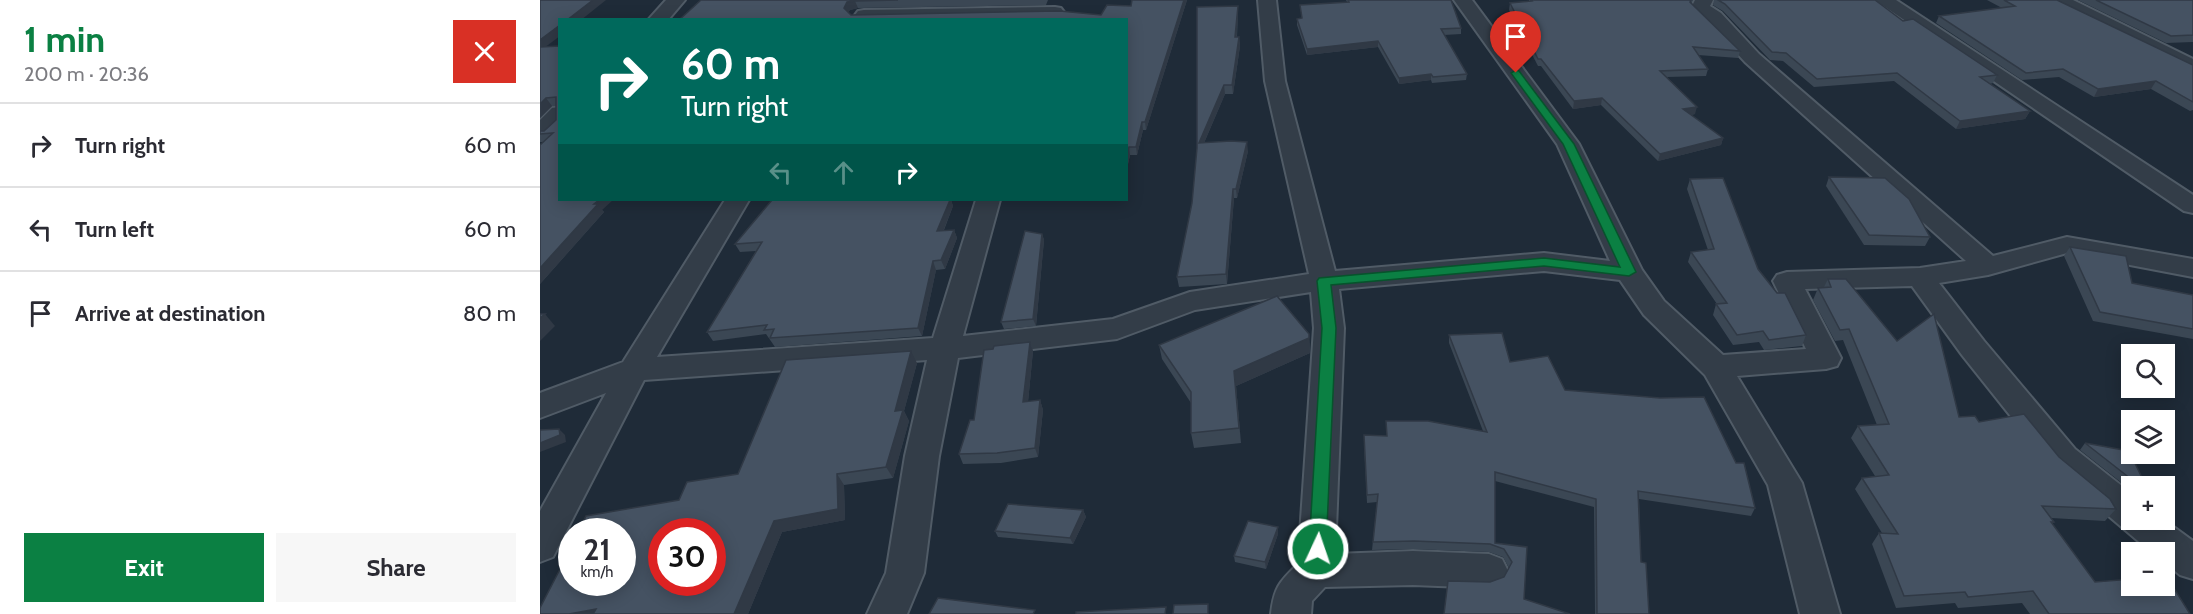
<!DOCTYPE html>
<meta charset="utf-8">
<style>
body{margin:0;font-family:Cabin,sans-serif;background:#f7f7f7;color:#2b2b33;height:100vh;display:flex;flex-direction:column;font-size:22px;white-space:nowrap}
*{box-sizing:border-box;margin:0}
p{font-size:20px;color:#7c7c81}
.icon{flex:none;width:33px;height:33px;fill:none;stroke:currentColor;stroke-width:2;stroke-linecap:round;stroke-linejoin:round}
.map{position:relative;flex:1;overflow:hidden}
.side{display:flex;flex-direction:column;background:#fff;width:540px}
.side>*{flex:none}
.banner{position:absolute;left:18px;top:18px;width:570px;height:183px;border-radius:0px;box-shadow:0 3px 15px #0003;background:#00695c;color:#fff;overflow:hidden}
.tools{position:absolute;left:1581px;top:344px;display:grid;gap:12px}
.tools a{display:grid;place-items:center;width:54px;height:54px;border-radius:0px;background:#fff;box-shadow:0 3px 15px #0003;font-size:30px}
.speed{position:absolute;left:18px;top:518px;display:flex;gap:12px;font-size:30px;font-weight:700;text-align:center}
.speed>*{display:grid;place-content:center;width:78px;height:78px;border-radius:50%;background:#fff;box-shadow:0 3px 15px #0003;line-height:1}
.speed small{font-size:15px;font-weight:400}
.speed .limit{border:9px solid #d22;background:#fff;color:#111}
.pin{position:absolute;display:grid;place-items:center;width:51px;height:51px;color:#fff;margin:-62px -26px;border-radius:50% 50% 50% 0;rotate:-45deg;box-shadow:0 0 6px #0007}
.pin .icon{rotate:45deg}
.me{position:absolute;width:66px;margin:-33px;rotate:3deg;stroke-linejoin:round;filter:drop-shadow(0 0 4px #0008)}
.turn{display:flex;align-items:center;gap:21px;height:126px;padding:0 24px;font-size:27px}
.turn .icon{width:78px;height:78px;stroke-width:2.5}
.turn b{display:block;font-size:42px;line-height:51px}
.lanes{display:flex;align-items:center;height:57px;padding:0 24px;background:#0003;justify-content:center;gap:30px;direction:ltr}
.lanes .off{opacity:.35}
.round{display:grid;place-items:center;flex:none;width:63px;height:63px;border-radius:0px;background:#f7f7f7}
.overview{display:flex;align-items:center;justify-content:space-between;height:102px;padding:0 24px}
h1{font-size:36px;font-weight:700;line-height:45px;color:#0b8043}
.button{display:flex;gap:12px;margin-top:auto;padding:12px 24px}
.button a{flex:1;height:69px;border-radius:0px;background:#0b8043;color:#fff;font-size:24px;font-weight:700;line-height:69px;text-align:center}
.button a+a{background:#f7f7f7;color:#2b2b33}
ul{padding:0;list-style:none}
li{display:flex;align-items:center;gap:18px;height:84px;padding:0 24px;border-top:2px solid #e1e1e2}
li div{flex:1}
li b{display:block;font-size:22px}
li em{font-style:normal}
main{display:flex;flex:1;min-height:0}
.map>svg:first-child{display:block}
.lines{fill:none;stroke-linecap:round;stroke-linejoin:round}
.street-casing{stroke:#505b66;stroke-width:4}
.street{fill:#333d48;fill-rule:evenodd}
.wall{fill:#3b4754}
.shaded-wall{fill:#303945}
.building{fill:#455262;stroke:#303945;stroke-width:1.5;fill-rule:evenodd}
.route{fill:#0b8043;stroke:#07532c;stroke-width:1.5}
</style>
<main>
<section class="side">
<div class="overview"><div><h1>1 min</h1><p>200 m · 20:36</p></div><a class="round" style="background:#d93025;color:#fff"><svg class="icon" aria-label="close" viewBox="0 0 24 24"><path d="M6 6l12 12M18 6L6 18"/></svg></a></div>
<ul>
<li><svg class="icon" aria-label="right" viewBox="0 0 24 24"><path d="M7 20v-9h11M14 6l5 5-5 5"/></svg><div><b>Turn right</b></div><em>60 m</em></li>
<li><svg class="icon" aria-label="left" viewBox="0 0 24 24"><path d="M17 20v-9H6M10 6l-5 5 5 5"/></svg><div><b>Turn left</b></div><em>60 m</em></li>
<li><svg class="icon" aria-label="arrive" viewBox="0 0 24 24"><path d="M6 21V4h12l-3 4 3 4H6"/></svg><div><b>Arrive at destination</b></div><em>80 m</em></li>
</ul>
<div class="button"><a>Exit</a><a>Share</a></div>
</section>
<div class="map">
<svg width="1653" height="614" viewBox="0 0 1653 614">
<rect width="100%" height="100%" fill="#1f2b38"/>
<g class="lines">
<g class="street-casing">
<g id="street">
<path d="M 126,0 L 145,0 L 128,20 L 108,20 Z"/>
<path d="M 718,0 L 736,0 L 745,81 L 795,271 L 1004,253 L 1070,261 L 1017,144 L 914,0 L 932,0 L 1039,144 L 1102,270 L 1124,301 L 1183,355 L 1266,349 L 1233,281 L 1237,275 L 1247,272 L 1380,268 L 1426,261 L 1205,62 L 1167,21 L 1151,8 L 1155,0 L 1173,0 L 1170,6 L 1181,13 L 1219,54 L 1453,256 L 1527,237 L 1653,259 L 1653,277 L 1527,253 L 1448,275 L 1399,283 L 1444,341 L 1535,449 L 1592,494 L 1592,519 L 1623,519 L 1653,541 L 1653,579 L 1640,575 L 1624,562 L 1624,552 L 1611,552 L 1511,467 L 1422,355 L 1372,286 L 1265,289 L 1301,358 L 1297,366 L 1286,369 L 1197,376 L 1262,483 L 1300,614 L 1260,614 L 1228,485 L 1165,375 L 1104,315 L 1080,280 L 1004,271 L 799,289 L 804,328 L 795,554 L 873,551 L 949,554 L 962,559 L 968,571 L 962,583 L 949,588 L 873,585 L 785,587 L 772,601 L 771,614 L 731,614 C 734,588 739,582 758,564 L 774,328 L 771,292 L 655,310 L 577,339 L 418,358 L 399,456 L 384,573 L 367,614 L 327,614 L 346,573 L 365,456 L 387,360 L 104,380 L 13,557 L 0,562 L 0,511 L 66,393 L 0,418 L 0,393 L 83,362 L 185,200 L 209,200 L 117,357 L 393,338 L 436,200 L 460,200 L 423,336 L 573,319 L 650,292 L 769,274 L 725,81 Z"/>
<path d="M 1335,0 L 1356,0 L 1653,195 L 1653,213 L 1644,211 Z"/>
<path d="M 1510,0 L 1533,0 L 1653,59 L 1653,73 L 1513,4 Z"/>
<path d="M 515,7 L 521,8 L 524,12 L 521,16 L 320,20 L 315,15 L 318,11 L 324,10 Z"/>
<path d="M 20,107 L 20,126 L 8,137 L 0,139 L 0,120 L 12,108 Z"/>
</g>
</g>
<use href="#street" class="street"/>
</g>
<g class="wall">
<path d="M 161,0 L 508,0 L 506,5 L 318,8 L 310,10 L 308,12 L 311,15 L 561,15 L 591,6 L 592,0 L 647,0 L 606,130 L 603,130 L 597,155 L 590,155 L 586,173 L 586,20 L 139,20 Z"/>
<path d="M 806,0 L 911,0 L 921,28 L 921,34 L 904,35 L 927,74 L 926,80 L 892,83 L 891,80 L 859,84 L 838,47 L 767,55 L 757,25 L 757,19 L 762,19 L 760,5 L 807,2 Z"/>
<path d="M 989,0 L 1153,0 L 1151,3 L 1200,51 L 1198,58 L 1158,55 L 1168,69 L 1166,76 L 1127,77 L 1155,114 L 1151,115 L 1183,138 L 1181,145 L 1118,161 L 1061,105 L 1033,109 L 1001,66 L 998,66 L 969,10 L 970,3 L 989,2 Z"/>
<path d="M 1174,0 L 1335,0 L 1363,21 L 1457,75 L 1453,83 L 1450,84 L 1490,111 L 1485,119 L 1416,129 L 1354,81 L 1274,87 L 1243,61 L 1230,60 L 1183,11 L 1173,5 Z"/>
<path d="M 1447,0 L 1517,0 L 1653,65 L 1653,110 L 1650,111 L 1611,89 L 1554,97 L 1519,77 L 1482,80 L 1396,23 L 1399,16 L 1462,8 Z"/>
<path d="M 1538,0 L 1653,0 L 1653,42 L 1626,43 Z"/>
<path d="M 698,6 L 698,14 L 697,37 L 699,37 L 700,46 L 693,94 L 685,94 L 664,143 L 708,151 L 697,198 L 694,198 L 687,284 L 639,287 L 637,277 L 652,203 L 657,148 Z"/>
<path d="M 6,46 L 62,210 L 64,212 L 0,284 L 0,145 L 3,142 L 0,142 L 0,134 L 16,120 L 16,106 L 12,106 L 0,118 Z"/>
<path d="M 1289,177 L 1390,237 L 1385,246 L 1324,245 L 1286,186 Z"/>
<path d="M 1150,179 L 1218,269 L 1266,335 L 1262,346 L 1224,350 L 1219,342 L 1193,345 L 1173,315 L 1176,304 L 1177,304 L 1148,262 L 1151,252 L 1168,250 L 1147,189 Z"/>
<path d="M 232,200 L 411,200 L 413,206 L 404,230 L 414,230 L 417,238 L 405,269 L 396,270 L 382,336 L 235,347 L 226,334 L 173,341 L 167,332 L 216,251 L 200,252 L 195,244 Z"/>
<path d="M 502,234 L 504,240 L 496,326 L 464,329 L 461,322 Z"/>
<path d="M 1530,247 L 1592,283 L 1653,295 L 1653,339 L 1553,321 L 1524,256 Z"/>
<path d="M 1288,279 L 1419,417 L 1439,422 L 1519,457 L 1576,509 L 1565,521 L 1511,518 L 1514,522 L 1512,524 L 1555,582 L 1650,614 L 1490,614 L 1482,603 L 1418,608 L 1415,603 L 1356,608 L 1332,544 L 1339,533 L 1342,533 L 1315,489 L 1322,478 L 1335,476 L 1311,438 L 1318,426 L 1337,425 L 1303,340 L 1295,341 L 1273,300 L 1278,288 L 1284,287 Z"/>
<path d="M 769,334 L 770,353 L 696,386 L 701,443 L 654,448 L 651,433 L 651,403 L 622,359 L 619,345 Z"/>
<path d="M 909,335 L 970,362 L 1025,390 L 1215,508 L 1211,516 L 1099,499 L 1101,562 L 1109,614 L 1055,614 L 1054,507 L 955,481 L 955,543 L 987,547 L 984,599 L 904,614 L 950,582 L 964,577 L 969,568 L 963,557 L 949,552 L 873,549 L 832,550 L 837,502 L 827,503 L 824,443 L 846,436 L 943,431 L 909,343 Z"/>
<path d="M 490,342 L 493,351 L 488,402 L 500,400 L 503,410 L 498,457 L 461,463 L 423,464 L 419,454 L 434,420 Z"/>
<path d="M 377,363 L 364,411 L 369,421 L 353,478 L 304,485 L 305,520 L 242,532 L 208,614 L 0,614 L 139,500 L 198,474 Z"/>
<path d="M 1545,443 L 1606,486 L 1592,486 L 1592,491 L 1540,450 Z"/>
<path d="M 543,510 L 546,517 L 533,544 L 458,537 L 455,531 Z"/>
<path d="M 738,534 L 726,569 L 695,562 L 694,556 Z"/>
</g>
<g class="shaded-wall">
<path d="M 53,0 L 66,0 L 41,20 L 27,20 Z"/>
<path d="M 644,0 L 647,0 L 606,130 L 605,122 Z"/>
<path d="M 315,1 L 318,8 L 310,10 L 307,15 L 304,8 L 307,2 Z"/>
<path d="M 698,6 L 698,14 L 696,46 L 695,37 Z"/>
<path d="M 20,25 L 20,36 L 0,51 L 0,40 Z"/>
<path d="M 699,37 L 700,46 L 693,94 L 692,85 Z"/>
<path d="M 838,41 L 838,47 L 767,55 L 767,49 Z"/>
<path d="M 891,74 L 891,80 L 859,84 L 859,78 Z"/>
<path d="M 1616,81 L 1611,89 L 1554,97 L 1558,89 Z"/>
<path d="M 684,85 L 685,94 L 660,152 L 659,143 Z"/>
<path d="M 6,98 L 12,106 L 0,118 L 0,104 Z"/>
<path d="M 1062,98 L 1061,105 L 1033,109 L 1034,101 Z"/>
<path d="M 1157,107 L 1155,114 L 1141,116 L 1143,109 Z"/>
<path d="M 1490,111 L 1485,119 L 1416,129 L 1420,121 Z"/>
<path d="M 602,122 L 603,130 L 597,155 L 596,147 Z"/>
<path d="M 1183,138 L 1181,145 L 1118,161 L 1120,154 Z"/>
<path d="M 707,142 L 708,151 L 697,198 L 696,189 Z"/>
<path d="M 589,147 L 590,155 L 586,173 L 586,156 Z"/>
<path d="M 693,189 L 694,198 L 687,284 L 686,274 Z"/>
<path d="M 59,200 L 73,200 L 62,210 L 64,212 L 0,284 L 0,268 Z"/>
<path d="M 410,200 L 411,200 L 413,206 L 400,239 L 397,231 Z"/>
<path d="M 414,230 L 417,238 L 405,269 L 401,260 Z"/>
<path d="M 502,234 L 504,240 L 496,326 L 493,319 Z"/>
<path d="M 393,261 L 396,270 L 382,336 L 378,328 Z"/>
<path d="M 5,314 L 15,326 L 0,341 L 0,318 Z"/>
<path d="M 769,334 L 770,353 L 696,386 L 701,443 L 694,371 Z"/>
<path d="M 490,342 L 493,351 L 487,412 L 483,402 Z"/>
<path d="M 371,351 L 377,363 L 364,411 L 369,421 L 353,478 L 346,467 L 355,411 Z"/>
<path d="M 500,400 L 503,410 L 498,457 L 495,448 Z"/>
<path d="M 19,429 L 25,435 L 26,442 L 0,452 L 0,443 Z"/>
<path d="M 297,474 L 304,485 L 305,520 L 242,532 L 208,614 L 194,614 L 234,521 Z"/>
<path d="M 543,510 L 546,517 L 533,544 L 530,538 Z"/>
<path d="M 738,527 L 738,534 L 726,569 L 725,562 Z"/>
<path d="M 56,609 L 62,614 L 29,614 Z"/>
</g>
<g class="building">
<path d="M 0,0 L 53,0 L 27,20 L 20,20 L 20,25 L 0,40 Z"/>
<path d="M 161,0 L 358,0 L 315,1 L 307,2 L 304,8 L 311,15 L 520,11 L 561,15 L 567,5 L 591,6 L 592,0 L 644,0 L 605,122 L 602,122 L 596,147 L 589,147 L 586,156 L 586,20 L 139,20 Z"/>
<path d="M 808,0 L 911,0 L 921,28 L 901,29 L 927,74 L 893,77 L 891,74 L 859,78 L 838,41 L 767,49 L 757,19 L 762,18 L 760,5 L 809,2 Z"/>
<path d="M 991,0 L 1151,0 L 1150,2 L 1200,51 L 1153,47 L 1168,69 L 1120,71 L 1157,107 L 1143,109 L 1183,138 L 1120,154 L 1062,98 L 1034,101 L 1001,59 L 998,59 L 970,3 L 992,1 Z"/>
<path d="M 1178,0 L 1335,0 L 1363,21 L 1373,19 L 1457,75 L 1440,77 L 1490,111 L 1420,121 L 1357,73 L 1277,79 L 1246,53 L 1232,52 L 1185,4 Z"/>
<path d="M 1464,0 L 1517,0 L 1653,65 L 1653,102 L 1616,81 L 1558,89 L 1523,69 L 1486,73 L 1399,16 L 1475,6 Z"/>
<path d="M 1556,0 L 1653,0 L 1653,35 L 1631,36 Z"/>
<path d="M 698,6 L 695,37 L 699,37 L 692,85 L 684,85 L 659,143 L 691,141 L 707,142 L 696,189 L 693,189 L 686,274 L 637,277 L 652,203 L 657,148 L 657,7 Z"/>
<path d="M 20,46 L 20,200 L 59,200 L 54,204 L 58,204 L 0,268 L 0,145 L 13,133 L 0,134 L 0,131 L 4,131 L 16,120 L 16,97 L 6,98 L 0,104 L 0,47 Z"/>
<path d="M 1289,177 L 1345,178 L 1369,199 L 1390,237 L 1329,235 Z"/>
<path d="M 1183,178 L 1218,269 L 1237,293 L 1245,293 L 1266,335 L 1229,340 L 1223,331 L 1197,335 L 1176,304 L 1187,303 L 1151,252 L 1174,249 L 1150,179 Z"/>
<path d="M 232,200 L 410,200 L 397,231 L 414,230 L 401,260 L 393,261 L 378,328 L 230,338 L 234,329 L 224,330 L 227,325 L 167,332 L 222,242 L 195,244 Z"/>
<path d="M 485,231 L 502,234 L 493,319 L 461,322 Z"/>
<path d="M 1530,247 L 1586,256 L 1592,283 L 1653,295 L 1653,329 L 1560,312 Z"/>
<path d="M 1288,279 L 1306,279 L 1357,341 L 1394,314 L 1419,417 L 1435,416 L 1439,422 L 1484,414 L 1519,457 L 1570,499 L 1576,509 L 1502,506 L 1514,522 L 1511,522 L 1555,582 L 1592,579 L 1592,585 L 1624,585 L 1624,577 L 1627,577 L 1650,614 L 1509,614 L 1493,591 L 1428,597 L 1425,592 L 1364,596 L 1339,533 L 1358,534 L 1322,478 L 1349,475 L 1318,426 L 1349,424 L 1309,329 L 1300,330 L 1278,288 L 1291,287 Z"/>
<path d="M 737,296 L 769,334 L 769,338 L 694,371 L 699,428 L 651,433 L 651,392 L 619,345 Z"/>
<path d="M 0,314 L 5,314 L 0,318 Z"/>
<path d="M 962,333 L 970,362 L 1008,356 L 1025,390 L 1120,398 L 1164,397 L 1196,463 L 1204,463 L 1215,508 L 1098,491 L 1101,562 L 1106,563 L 1109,614 L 1057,614 L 1056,499 L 955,472 L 955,543 L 987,547 L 984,599 L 1030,614 L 904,614 L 908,581 L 950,582 L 964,577 L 972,562 L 964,549 L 950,544 L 874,541 L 833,542 L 838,494 L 827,495 L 824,435 L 847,436 L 846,421 L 888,421 L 947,432 L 909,335 Z"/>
<path d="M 490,342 L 483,402 L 500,400 L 495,448 L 457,453 L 419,454 L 430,420 L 434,420 L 444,350 L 453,349 L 454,346 Z"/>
<path d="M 371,351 L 355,411 L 363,410 L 346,467 L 297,474 L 298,509 L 234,521 L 194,614 L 53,614 L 56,609 L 29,614 L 0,614 L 0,608 L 32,546 L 32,582 L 82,582 L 82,531 L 39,531 L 46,516 L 139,500 L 147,482 L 198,474 L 246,360 ZM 122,531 L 172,531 L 172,582 L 122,582 Z"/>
<path d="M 19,429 L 20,435 L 0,443 L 0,430 Z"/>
<path d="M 1545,443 L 1589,451 L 1606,486 L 1600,486 Z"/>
<path d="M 468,504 L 543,510 L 530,538 L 455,531 Z"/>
<path d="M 708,521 L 738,527 L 725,562 L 694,556 Z"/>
<path d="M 398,598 L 495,610 L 493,614 L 389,614 Z"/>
<path d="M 668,604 L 668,614 L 633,614 L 634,605 Z"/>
<path d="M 626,607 L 625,614 L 536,614 L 536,612 Z"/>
</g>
<path class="route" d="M 976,70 L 979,71 L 1034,144 L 1096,272 L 1089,276 L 1004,266 L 791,285 L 796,328 L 786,549 L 784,554 L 778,556 L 771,554 L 769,549 L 782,328 L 777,281 L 779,278 L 1004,258 L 1080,267 L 1023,144 L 971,73 Z"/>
</svg>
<div class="tools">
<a><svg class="icon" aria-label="search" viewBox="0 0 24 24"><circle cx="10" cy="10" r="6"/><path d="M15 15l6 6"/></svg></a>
<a><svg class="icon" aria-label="layers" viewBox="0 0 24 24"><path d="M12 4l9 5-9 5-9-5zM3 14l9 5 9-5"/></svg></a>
<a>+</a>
<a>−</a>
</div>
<div class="speed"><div>21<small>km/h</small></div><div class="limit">30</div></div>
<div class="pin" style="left:976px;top:73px;background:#d93025"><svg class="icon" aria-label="arrive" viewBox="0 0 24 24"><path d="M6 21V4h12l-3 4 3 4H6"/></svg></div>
<svg class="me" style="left:778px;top:549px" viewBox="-20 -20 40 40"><circle r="17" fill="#0b8043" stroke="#fff" stroke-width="3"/><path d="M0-11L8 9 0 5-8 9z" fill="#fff"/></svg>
<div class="banner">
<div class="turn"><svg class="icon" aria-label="right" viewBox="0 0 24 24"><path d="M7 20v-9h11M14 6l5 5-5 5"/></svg><div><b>60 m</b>Turn right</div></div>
<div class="lanes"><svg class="icon off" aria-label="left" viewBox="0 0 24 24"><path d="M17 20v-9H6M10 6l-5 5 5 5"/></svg><svg class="icon off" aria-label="ahead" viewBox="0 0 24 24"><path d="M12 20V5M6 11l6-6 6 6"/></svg><svg class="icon" aria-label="right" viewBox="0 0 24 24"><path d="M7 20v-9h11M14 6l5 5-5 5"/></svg></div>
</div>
</div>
</main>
